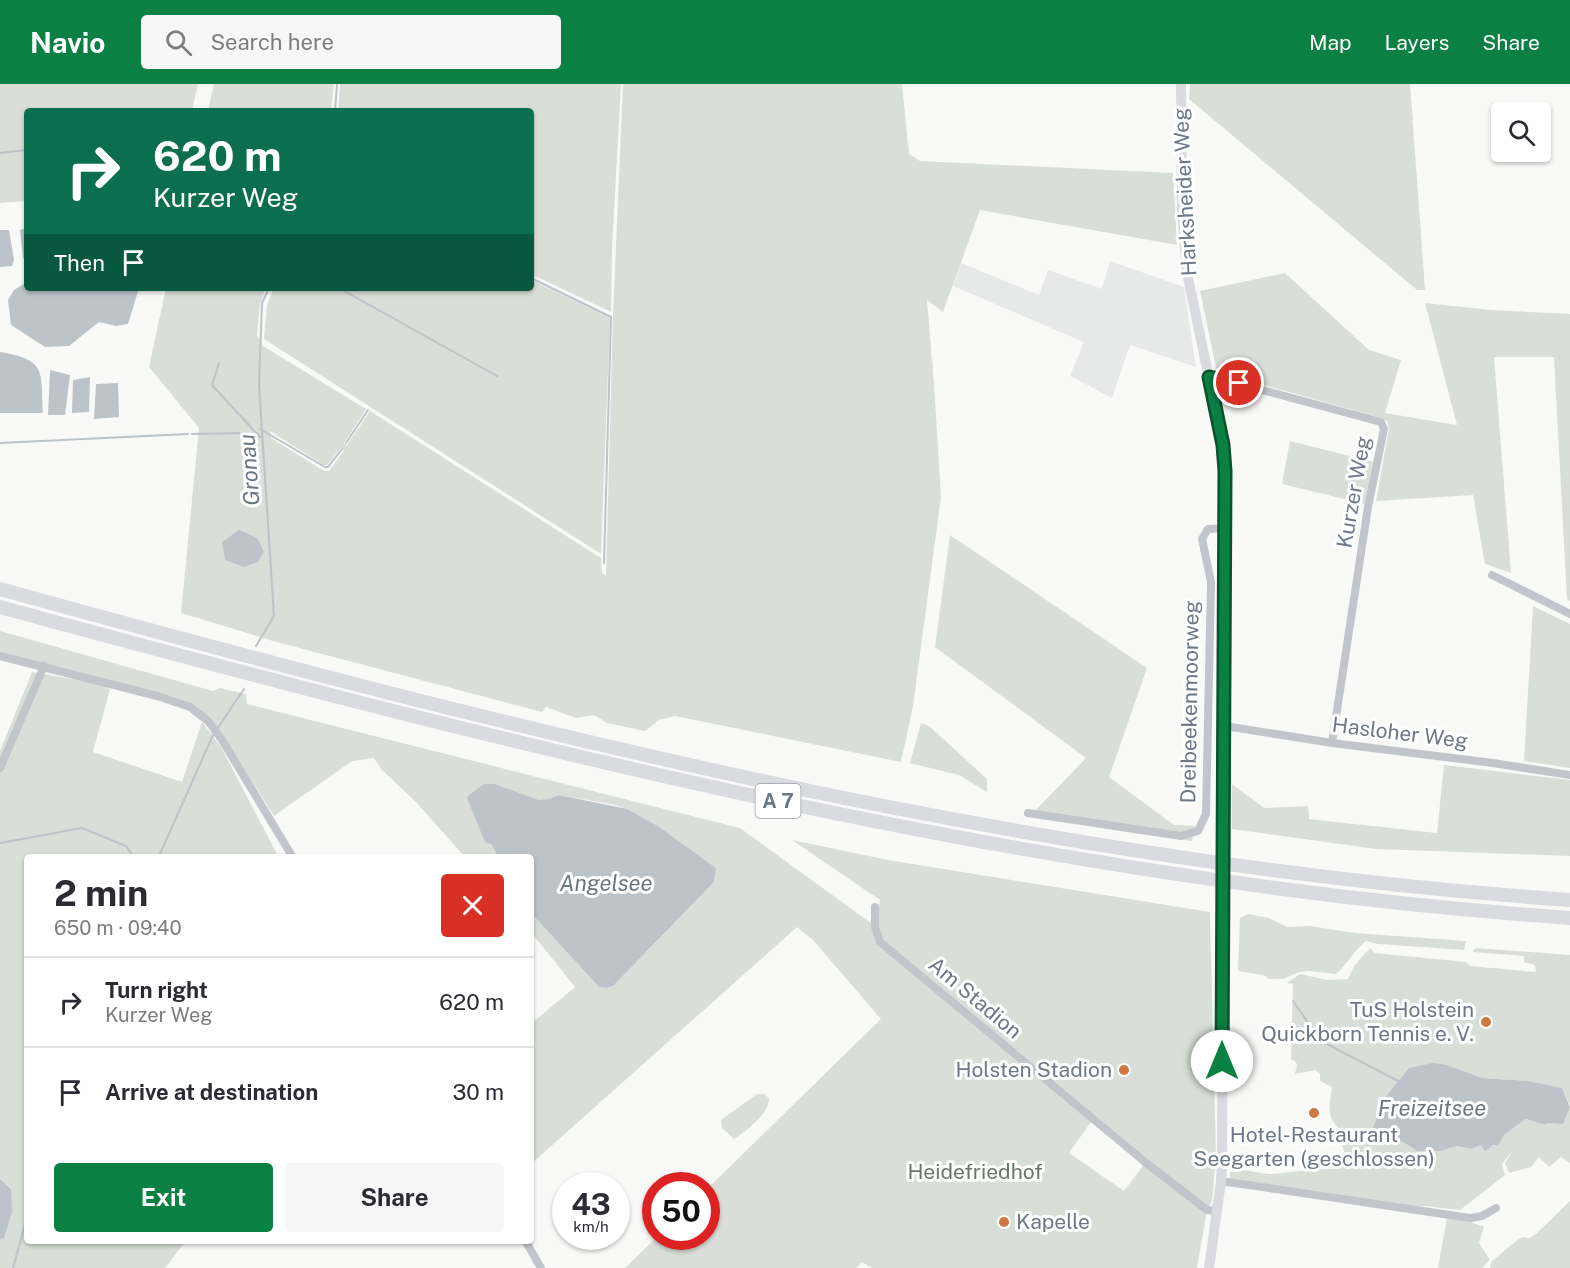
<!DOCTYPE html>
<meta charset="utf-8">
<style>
body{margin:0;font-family:"Public Sans",sans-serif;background:#f7f7f7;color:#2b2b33;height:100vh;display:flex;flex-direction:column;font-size:22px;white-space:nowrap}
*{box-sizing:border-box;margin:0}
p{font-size:20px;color:#7c7c81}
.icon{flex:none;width:33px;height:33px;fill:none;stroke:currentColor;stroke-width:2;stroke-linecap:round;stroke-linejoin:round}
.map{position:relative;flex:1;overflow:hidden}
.panel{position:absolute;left:24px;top:770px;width:510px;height:390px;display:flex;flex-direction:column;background:#fff;border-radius:6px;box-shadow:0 2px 4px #0004}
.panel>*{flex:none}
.top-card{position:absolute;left:24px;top:24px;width:510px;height:183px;border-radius:6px;box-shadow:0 2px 4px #0004;background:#0b6e4f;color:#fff;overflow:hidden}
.controls{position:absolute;left:1491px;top:18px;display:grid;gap:12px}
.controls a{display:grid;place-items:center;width:60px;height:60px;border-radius:6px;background:#fff;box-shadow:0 2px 4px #0004;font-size:30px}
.speed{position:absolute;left:552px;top:1088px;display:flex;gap:12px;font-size:30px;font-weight:700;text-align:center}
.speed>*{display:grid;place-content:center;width:78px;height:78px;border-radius:50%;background:#fff;box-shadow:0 2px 4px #0004;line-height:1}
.speed small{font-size:15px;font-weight:400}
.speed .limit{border:9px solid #d22;background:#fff;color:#111}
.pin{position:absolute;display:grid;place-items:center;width:51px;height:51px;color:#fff;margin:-26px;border:3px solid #fff;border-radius:50%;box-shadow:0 2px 6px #0007}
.me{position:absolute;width:66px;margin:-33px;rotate:0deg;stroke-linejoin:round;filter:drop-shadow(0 0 4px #0008)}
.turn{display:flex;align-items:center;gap:21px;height:126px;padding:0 30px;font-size:27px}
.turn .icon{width:78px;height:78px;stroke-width:2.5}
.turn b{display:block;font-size:42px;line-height:51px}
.then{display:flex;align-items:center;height:57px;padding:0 30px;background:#0003;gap:12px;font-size:22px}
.round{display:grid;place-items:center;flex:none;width:63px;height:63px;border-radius:6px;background:#f7f7f7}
.overview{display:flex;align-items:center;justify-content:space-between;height:102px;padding:0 30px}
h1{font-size:36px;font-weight:700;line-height:45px}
.action{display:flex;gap:12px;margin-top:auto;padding:12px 30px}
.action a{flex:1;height:69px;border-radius:6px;background:#0b8043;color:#fff;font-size:24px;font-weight:700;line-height:69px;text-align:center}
.action a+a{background:#f7f7f7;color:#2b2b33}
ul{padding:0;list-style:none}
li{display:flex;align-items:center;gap:18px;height:90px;padding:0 30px;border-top:2px solid #e1e1e2}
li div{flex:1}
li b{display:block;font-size:22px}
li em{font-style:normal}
header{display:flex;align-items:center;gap:36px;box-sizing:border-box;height:84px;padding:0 30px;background:#0b8043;color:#fff}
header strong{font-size:28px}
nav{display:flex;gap:33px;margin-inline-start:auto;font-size:21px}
.search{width:420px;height:54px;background:#f7f7f7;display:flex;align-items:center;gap:15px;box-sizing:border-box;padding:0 21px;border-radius:6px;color:#7c7c81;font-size:22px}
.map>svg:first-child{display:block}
.built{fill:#e7e9e8}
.green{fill:#d9ded8;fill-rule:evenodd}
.water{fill:#bcc3c9}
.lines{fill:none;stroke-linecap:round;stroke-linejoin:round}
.stream{stroke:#bcc3c9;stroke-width:2}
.street{stroke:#c2c5c9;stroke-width:8}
.secondary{stroke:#d9dbdf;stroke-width:10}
.highway{stroke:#d9dbdf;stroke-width:14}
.route-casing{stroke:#07532c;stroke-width:15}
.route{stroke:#0b8043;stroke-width:10}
.poi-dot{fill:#cf7743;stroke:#fff;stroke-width:2}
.labels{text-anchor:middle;stroke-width:6;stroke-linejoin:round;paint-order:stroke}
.shield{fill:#fff;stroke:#99a0aa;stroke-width:1.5}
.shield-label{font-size:20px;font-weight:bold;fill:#6d7785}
.street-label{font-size:21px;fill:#6d7785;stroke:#fff}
.poi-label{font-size:21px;fill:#6d7785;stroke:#fff;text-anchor:end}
.park-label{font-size:21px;fill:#677866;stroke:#fff}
.water-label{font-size:22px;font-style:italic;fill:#68767f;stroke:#fff}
</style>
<header>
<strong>Navio</strong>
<div class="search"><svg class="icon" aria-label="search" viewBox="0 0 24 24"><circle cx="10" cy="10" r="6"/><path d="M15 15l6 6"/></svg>Search here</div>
<nav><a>Map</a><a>Layers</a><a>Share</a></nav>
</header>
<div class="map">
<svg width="1570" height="1184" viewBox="0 0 1570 1184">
<rect width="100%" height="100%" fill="#f9faf8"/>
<path class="built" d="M 1110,177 L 1184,203 L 1196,283 L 1130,261 L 1112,314 L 1070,292 L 1084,258 L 953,202 L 961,179 L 1039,211 L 1048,186 L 1102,205 Z"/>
<g class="green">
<path d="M 0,0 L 198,0 L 192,27 L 27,27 L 27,117 L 0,119 Z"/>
<path d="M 214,0 L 334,0 L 331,27 L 208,27 Z"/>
<path d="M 340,0 L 621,0 L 612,165 L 611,228 L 531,190 L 531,27 L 338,27 Z"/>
<path d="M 623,0 L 902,0 L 909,70 L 920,77 L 1173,89 L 1177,161 L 980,126 L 943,228 L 927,216 L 934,300 L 941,413 L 913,622 L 901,678 L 675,632 L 659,636 L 645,647 L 607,639 L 594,631 L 576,634 L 546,623 L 542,628 L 273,557 L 181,529 L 199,344 L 149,283 L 166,204 L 266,204 L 260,220 L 257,251 L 263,262 L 366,325 L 344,359 L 347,361 L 370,327 L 601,474 L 602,489 L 606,491 L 613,231 ZM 270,347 L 324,381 L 327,381 L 341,364 L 344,367 L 329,387 L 324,387 L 271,354 Z"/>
<path d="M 1190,0 L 1410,0 L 1425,206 L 1417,206 L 1189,15 Z"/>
<path d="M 1285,189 L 1369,266 L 1401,276 L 1385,329 L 1457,341 L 1425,219 L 1491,226 L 1570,230 L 1570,517 L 1567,515 L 1554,273 L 1494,273 L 1511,489 L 1485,480 L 1473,411 L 1376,417 L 1389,345 L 1388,338 L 1382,334 L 1217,288 L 1200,207 Z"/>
<path d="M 531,196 L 610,234 L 601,470 L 264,255 L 267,221 L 274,204 L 531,204 Z"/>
<path d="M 1290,357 L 1373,378 L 1365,420 L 1282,400 Z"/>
<path d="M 950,451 L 1147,584 L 1109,693 L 1174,741 L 1195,742 L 1192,757 L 1042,734 L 1034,728 L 1086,674 L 935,563 Z"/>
<path d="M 1533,522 L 1570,540 L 1570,684 L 1524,677 Z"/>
<path d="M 0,547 L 213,607 L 220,604 L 246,610 L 247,620 L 740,744 L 875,842 L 880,816 L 792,756 L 888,776 L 1210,828 L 1216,1074 L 1212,1117 L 1207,1126 L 1197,1184 L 872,1184 L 862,1178 L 856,1184 L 625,1184 L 658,1152 L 706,1152 L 707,1105 L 881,935 L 813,856 L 797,843 L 531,1080 L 531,940 L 575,903 L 531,848 L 531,829 L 599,903 L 606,904 L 613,902 L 714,798 L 716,784 L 658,742 L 627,725 L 611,720 L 559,711 L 548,715 L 539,716 L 489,700 L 484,700 L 491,759 L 498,772 L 464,772 L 416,718 L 381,685 L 374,674 L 352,677 L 274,732 L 225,655 L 191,621 L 0,569 ZM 1093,1035 L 1145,1079 L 1124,1107 L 1069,1069 Z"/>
<path d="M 32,588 L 90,598 L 110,605 L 93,668 L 182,698 L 202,638 L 221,663 L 278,772 L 27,772 L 27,1156 L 186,1157 L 165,1184 L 0,1184 L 0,1156 L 4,1154 L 11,1105 L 0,1095 L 0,667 Z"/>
<path d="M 921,639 L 929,642 L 987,695 L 987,708 L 959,691 L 910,679 Z"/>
<path d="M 1444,681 L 1570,696 L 1570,772 L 1376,765 L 1232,745 L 1232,700 L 1264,724 L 1308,722 L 1309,735 L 1437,749 Z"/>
<path d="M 1248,830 L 1269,834 L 1287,843 L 1310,842 L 1355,849 L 1466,857 L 1464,866 L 1378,860 L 1366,857 C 1353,867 1347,881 1336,890 L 1309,887 L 1299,888 L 1283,895 L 1269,895 L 1263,891 L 1238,887 L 1240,834 Z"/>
<path d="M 1370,864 L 1375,869 L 1466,878 L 1470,882 L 1536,888 L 1535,881 L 1524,878 L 1524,872 L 1473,868 L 1473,866 L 1476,864 L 1570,871 L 1570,1021 L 1562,1004 L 1529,997 L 1482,994 L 1447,981 L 1409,984 L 1383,1016 L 1382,1055 L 1403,1058 L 1417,1067 L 1441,1067 L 1456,1062 L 1472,1065 L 1481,1061 L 1498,1062 L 1505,1050 L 1526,1035 L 1545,1041 L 1548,1039 L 1563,1039 L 1570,1023 L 1570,1079 L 1561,1073 L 1549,1083 L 1539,1073 L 1531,1083 L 1509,1089 L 1505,1079 L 1513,1066 L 1502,1080 L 1505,1091 L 1460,1126 L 1425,1122 L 1413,1124 L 1230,1095 L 1230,1088 C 1245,1083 1257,1090 1272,1090 C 1292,1089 1312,1084 1333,1085 C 1348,1077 1346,1070 1340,1056 L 1345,1050 C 1325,1033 1329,1027 1332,1003 L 1320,997 L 1320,990 L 1315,986 L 1295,990 L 1297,980 L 1294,976 L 1291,976 L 1293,900 L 1287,899 L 1300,890 L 1327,896 L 1348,895 L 1354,882 Z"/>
<path d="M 757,1010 L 764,1010 L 769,1014 C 770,1029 746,1047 734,1055 L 722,1044 L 721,1036 Z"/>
<path d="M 1570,1117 L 1570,1184 L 1490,1184 L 1491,1178 L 1516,1157 L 1523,1153 L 1529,1154 L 1536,1150 Z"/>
<path d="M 1447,1134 L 1471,1138 L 1484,1143 L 1479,1159 L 1490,1176 L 1482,1184 L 1438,1184 Z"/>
</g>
<g class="water">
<path d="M 27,144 L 27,180 L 23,174 L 20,146 Z"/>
<path d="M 0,146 L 9,146 L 14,176 L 12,182 L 0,183 Z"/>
<path d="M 27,198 L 27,204 L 139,204 L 128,240 L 116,242 L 99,238 L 69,262 L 45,263 L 11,241 L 8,216 L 14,206 Z"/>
<path d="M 0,268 C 47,276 41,287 43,329 L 0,329 Z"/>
<path d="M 50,286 L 70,291 L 65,331 L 48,331 Z"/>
<path d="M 90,293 L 89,328 L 72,329 L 73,296 Z"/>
<path d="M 118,299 L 119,333 L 94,335 L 96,300 Z"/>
<path d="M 239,446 L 257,454 L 264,468 L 258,478 L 244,483 L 225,476 L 222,458 Z"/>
<path d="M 484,700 L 494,700 L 539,716 L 548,715 L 559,711 L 627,725 L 658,742 L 716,784 L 714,798 L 613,902 L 606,904 L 599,903 L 531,829 L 531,772 L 498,772 L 491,760 L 485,758 L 467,714 L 469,711 Z"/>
<path d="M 1433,979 L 1447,981 L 1482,994 L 1529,997 L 1562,1004 L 1570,1023 L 1563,1040 L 1548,1039 L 1545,1041 L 1526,1035 L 1505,1050 L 1498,1062 L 1493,1061 L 1485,1067 L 1481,1061 L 1472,1065 L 1456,1062 L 1441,1067 L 1417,1067 L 1403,1058 L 1382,1055 L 1373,1044 L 1383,1016 L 1409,984 Z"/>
<path d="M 0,1095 L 11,1105 L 12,1128 L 4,1154 L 0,1156 Z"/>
</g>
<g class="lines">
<g class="stream">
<path d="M 335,27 L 337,0"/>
<path d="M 0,69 L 27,66"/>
<path d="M 531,194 L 611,233 L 604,479"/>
<path d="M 339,204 L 497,292"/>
<path d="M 219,279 L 212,301 L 259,352"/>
<path d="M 260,345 L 325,383 L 328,383 L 342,365"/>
<path d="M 192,350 L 243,349 L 261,353"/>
<path d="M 0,359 L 188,350"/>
<path d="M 346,359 L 368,326"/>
<path d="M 256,562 L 274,532 L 259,301 L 262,219 L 269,204"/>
<path d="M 217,645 L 244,605"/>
<path d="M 0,759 L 82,744 L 126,762 L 133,772"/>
<path d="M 159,772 L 214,649"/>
<path d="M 1293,917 L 1321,957 L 1398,997"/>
<path d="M 13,1184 L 27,1133"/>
</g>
<g class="street">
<path d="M 1209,293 L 1218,294 L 1381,338 L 1384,345 L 1368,423 L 1332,659"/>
<path d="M 1492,491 L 1570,530"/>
<path d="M 0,572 L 157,612 L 190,623 L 208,637 L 222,656 L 292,772"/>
<path d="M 1225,642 L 1332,659 L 1493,679 L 1570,691"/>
<path d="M 0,684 L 44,582"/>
<path d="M 1028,729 L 1181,752 L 1198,747 L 1206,730 L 1211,498 L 1202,455 L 1208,445 L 1226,444"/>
<path d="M 875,823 L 875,843 L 880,858 L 1145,1078 L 1207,1126 L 1217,1127"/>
<path d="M 1221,1097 L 1470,1134 L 1482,1132 L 1496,1124"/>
<path d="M 525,1156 L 541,1184"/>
</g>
<path class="secondary" d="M 1181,0 L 1182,127 L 1187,189 L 1223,361 L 1225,387 L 1222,1080 L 1221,1097 L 1209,1184"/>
<g class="highway">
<path d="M 0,505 C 514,647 1037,780 1570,816"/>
<path d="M 0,523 C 515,663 1035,797 1570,834"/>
</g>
</g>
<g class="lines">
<g class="route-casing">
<path id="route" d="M 1222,977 L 1225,387 L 1223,361 L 1209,293 L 1239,299"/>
</g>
<use href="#route" class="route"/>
</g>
<g class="poi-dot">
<circle cx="1486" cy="938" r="6"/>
<circle cx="1124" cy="986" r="6"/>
<circle cx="1314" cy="1029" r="6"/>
<circle cx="1004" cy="1138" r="6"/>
</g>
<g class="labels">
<rect class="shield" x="755.5" y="700" width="45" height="34" rx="4.5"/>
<g class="shield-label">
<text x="778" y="724">A 7</text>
</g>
<g class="street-label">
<text transform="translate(1185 108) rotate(-93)" y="7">Harksheider Weg</text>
<text transform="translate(1354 408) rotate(-80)" y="7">Kurzer Weg</text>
<text transform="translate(1190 618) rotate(-89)" y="7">Dreibeekenmoorweg</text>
<text transform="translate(1400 649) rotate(7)" y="7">Hasloher Weg</text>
<text transform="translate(975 914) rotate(40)" y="7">Am Stadion</text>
</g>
<g class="poi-label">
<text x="1474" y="933">TuS Holstein<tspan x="1474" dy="24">Quickborn Tennis e. V.</tspan></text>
<text x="1112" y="993">Holsten Stadion</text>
<text x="1314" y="1058" text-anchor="middle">Hotel-Restaurant<tspan x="1314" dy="24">Seegarten (geschlossen)</tspan></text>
<text x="1016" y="1145" text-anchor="start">Kapelle</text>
</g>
<g class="park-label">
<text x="975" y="1095">Heidefriedhof</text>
</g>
<g class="water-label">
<text transform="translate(249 386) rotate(-94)" y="8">Gronau</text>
<text x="606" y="807">Angelsee</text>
<text x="1432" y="1032">Freizeitsee</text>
</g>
</g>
</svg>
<div class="controls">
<a><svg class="icon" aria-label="search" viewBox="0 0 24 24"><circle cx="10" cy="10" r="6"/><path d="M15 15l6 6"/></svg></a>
</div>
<div class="speed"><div>43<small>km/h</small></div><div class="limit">50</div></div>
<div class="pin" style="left:1239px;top:299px;background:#d93025"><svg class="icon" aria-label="arrive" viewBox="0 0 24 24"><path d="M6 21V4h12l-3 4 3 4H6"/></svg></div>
<svg class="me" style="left:1222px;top:977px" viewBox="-20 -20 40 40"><circle r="19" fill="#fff"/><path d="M0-13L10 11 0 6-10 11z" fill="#0b8043"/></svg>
<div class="top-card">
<div class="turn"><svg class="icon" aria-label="right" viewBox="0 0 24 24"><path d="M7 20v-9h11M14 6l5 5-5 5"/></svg><div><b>620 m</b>Kurzer Weg</div></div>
<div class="then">Then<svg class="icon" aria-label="arrive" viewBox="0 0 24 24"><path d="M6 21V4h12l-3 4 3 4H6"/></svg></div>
</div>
<section class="panel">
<div class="overview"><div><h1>2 min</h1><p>650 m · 09:40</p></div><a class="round" style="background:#d93025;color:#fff"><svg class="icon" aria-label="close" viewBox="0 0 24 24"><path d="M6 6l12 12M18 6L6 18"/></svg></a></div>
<ul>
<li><svg class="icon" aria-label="right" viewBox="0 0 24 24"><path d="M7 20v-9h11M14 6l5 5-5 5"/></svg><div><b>Turn right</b><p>Kurzer Weg</p></div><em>620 m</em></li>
<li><svg class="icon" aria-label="arrive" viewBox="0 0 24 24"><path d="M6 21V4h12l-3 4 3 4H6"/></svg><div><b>Arrive at destination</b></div><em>30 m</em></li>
</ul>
<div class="action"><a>Exit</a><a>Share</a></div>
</section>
</div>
